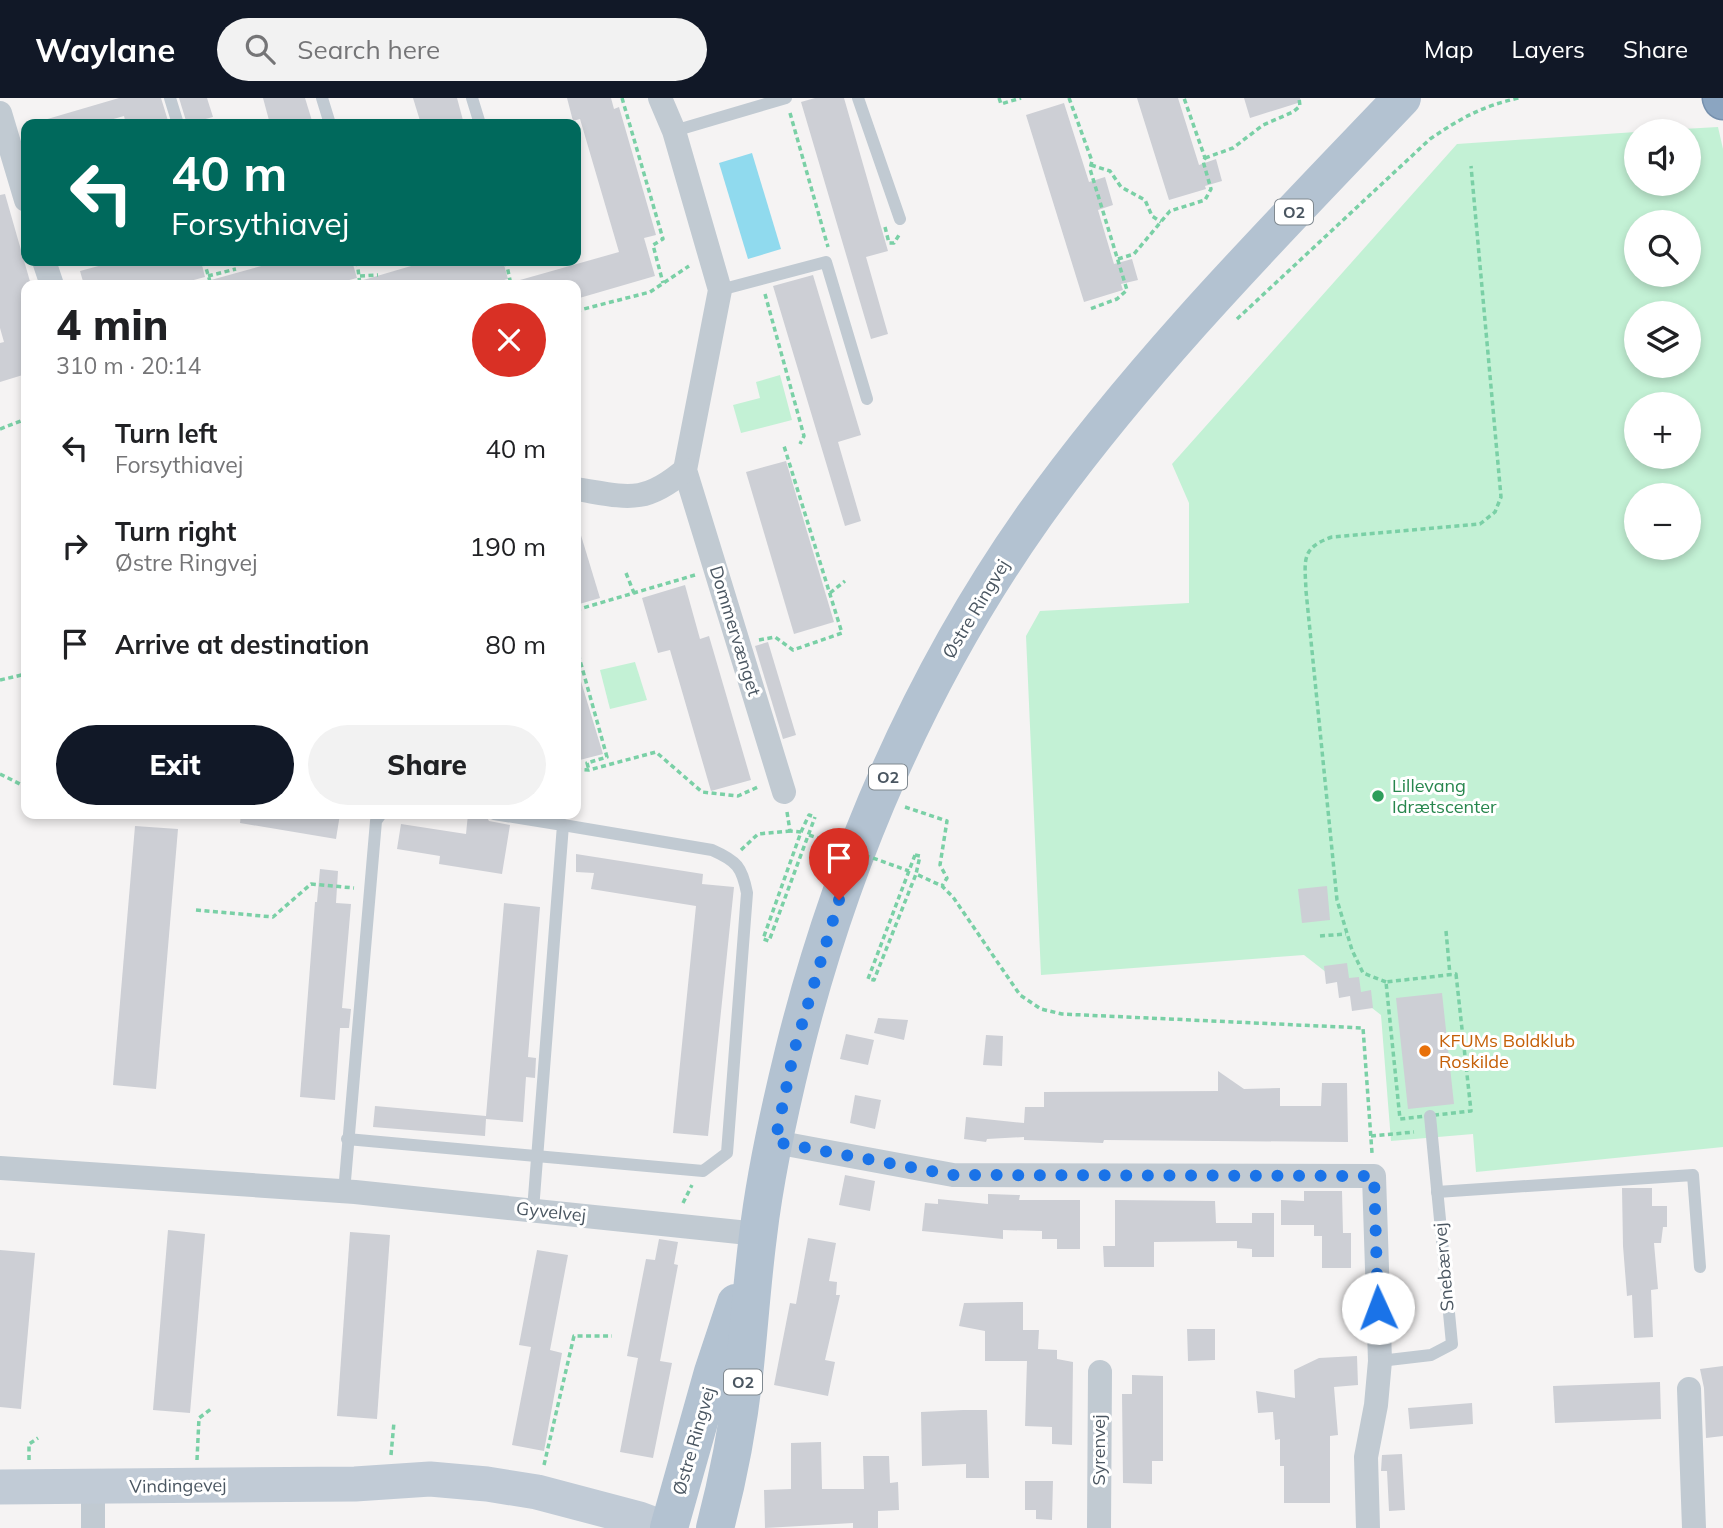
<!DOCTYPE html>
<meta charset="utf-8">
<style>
body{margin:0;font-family:Mulish,sans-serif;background:#f2f2f2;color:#202124;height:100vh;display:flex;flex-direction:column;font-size:26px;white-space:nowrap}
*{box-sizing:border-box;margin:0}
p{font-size:23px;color:#757577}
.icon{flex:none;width:38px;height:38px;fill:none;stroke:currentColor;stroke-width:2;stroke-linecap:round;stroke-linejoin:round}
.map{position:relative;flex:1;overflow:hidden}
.details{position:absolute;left:21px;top:182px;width:560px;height:539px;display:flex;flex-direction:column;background:#fff;border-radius:14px;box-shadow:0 4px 10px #0003}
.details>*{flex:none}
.guide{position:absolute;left:21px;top:21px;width:560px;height:147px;border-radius:14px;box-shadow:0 4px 10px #0003;background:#00695c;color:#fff;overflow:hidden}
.controls{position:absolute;left:1624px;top:21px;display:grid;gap:14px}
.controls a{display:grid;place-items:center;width:77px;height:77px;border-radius:50%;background:#fff;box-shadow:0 4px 10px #0003;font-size:35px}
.pin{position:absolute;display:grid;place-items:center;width:60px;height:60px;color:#fff;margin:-72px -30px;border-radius:50% 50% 50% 0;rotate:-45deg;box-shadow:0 0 7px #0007}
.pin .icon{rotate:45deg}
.me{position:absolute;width:77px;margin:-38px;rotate:358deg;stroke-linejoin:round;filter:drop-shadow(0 0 5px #0008)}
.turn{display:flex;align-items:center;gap:24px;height:147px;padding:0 35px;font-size:32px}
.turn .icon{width:91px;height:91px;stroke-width:2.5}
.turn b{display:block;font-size:49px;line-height:60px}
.round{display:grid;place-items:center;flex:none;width:74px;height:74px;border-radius:37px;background:#f2f2f2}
.headline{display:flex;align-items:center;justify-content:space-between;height:119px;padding:0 35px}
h1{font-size:42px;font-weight:800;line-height:52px}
.button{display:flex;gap:14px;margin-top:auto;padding:14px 35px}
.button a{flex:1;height:80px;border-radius:42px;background:#111827;color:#fff;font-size:28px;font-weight:800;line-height:80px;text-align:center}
.button a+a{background:#f2f2f2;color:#202124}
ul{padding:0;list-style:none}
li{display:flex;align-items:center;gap:21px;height:98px;padding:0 35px}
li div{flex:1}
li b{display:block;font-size:26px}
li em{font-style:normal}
header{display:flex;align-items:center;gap:42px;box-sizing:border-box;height:98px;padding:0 35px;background:#111827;color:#fff}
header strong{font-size:33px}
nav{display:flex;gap:38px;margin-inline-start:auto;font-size:24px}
.search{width:490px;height:63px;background:#f2f2f2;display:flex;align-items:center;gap:18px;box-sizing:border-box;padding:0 24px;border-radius:38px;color:#757577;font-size:26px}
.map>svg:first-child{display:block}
.green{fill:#c3f1d5;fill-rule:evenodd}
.water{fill:#90daee}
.building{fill:#cdcfd5}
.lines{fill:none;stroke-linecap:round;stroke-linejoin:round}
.highway-casing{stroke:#7690ad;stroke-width:41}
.path{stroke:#7ad0a6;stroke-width:3.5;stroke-dasharray:5 3.5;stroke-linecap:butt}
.lane{stroke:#c1cad2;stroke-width:12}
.street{stroke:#c1cad2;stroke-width:24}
.secondary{stroke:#c1cbd6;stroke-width:35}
.primary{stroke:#b3c2d1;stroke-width:38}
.highway{stroke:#8ba5c1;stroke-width:38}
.path-bridge{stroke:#7ad0a6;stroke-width:3.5;stroke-dasharray:5 3.5;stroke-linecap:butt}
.route{stroke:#1a73e8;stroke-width:12;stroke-dasharray:0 21.6}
.leisure-dot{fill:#2e9e5b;stroke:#fff;stroke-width:2.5}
.food-dot{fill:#e8710a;stroke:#fff;stroke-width:2.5}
.labels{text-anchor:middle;stroke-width:6;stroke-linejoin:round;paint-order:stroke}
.shield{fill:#fff;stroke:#808990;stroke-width:2}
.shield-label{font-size:16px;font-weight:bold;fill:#4a5661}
.street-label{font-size:18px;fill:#4a5661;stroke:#fff}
.leisure-label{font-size:18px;fill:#27864d;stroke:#fff;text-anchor:start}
.food-label{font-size:18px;fill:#c56008;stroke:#fff;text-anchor:start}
</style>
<header>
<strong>Waylane</strong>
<div class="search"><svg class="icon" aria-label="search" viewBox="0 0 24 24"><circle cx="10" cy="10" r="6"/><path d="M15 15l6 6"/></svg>Search here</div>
<nav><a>Map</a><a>Layers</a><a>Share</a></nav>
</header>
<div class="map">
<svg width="1723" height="1430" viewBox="0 0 1723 1430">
<rect width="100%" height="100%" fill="#f5f3f3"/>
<g class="green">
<path d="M 1718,29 L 1723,51 L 1723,1049 L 1476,1074 L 1473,1036 L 1391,1043 L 1381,917 L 1304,857 L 1041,877 L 1026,538 L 1040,513 L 1189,505 L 1189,405 L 1172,366 L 1457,46 L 1636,34 L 1636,86 L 1689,86 L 1689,33 L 1648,33 ZM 1636,124 L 1689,124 L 1689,177 L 1636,177 ZM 1636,215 L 1689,215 L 1689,268 L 1636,268 ZM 1636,306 L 1689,306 L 1689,359 L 1636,359 ZM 1636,397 L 1689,397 L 1689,450 L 1636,450 Z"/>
<path d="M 780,277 L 792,322 L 741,335 L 733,307 L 760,300 L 756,284 Z"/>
<path d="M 635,564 L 647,602 L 610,611 L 600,572 Z"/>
</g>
<path class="water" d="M 752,55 L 781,151 L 748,161 L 719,65 Z"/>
<g class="building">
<path d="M 119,0 L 161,0 L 169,26 L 126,26 L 124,18 L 96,26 L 45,26 L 44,22 Z"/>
<path d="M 179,0 L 207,0 L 213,19 L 187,26 Z"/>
<path d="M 263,0 L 305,0 L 313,26 L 270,26 Z"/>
<path d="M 413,0 L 457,0 L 464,26 L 421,26 Z"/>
<path d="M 567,0 L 611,0 L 614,11 L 619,9 L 656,137 L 644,140 L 655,178 L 576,201 L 576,187 L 521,187 L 520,182 L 619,154 L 580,21 L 573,23 Z"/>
<path d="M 815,0 L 844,0 L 888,153 L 866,159 L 888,236 L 871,241 L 801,4 Z"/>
<path d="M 1137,0 L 1178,0 L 1199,67 L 1216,61 L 1222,83 L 1205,88 L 1206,91 L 1169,102 Z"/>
<path d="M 1244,0 L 1300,0 L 1301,4 L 1250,20 Z"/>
<path d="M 1064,5 L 1089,84 L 1105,79 L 1113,107 L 1098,112 L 1114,166 L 1132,161 L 1138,182 L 1121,186 L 1123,192 L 1084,204 L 1026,17 Z"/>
<path d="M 5,96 L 31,187 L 26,187 L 26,276 L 0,284 L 0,245 L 4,244 L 0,230 L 0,97 Z"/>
<path d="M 117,163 L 201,163 L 205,179 L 175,187 L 84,187 L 80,173 Z"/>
<path d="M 279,163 L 352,163 L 357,180 L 330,187 L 212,187 L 211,182 Z"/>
<path d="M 428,163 L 503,163 L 508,181 L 485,187 L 361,187 L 360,183 Z"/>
<path d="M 813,177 L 861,337 L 838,344 L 861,423 L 845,428 L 773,188 Z"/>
<path d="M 786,363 L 834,524 L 794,536 L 746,374 Z"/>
<path d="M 580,434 L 600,500 L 576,507 L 576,435 Z"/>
<path d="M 685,487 L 700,541 L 709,538 L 751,682 L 711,693 L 670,552 L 658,555 L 642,500 Z"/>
<path d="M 768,544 L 796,637 L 783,641 L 755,548 Z"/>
<path d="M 580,580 L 603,656 L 576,663 L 576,581 Z"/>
<path d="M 241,716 L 340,716 L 336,741 L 240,725 Z"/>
<path d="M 468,716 L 485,716 L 489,723 L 510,727 L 502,776 L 439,766 L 440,758 L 397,751 L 401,726 L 466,736 Z"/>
<path d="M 135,728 L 178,731 L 156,991 L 113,987 Z"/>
<path d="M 576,756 L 703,776 L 702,786 L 734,789 L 708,1038 L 673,1035 L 696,808 L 591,791 L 594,775 L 576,774 Z"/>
<path d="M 320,771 L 338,773 L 336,805 L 351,806 L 342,910 L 351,911 L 349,930 L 340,930 L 335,1002 L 300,999 L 315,804 L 317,804 Z"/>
<path d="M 1327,788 L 1330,822 L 1302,825 L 1298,791 Z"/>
<path d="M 504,805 L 540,809 L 528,959 L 536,960 L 535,980 L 526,979 L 523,1024 L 486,1021 L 485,1038 L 373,1029 L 375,1008 L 486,1018 Z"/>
<path d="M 1347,865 L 1349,880 L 1359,879 L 1361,894 L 1371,892 L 1373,910 L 1352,913 L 1350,898 L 1339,900 L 1337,884 L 1326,886 L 1324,868 Z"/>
<path d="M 1442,895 L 1454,1006 L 1408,1011 L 1396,900 Z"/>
<path d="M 878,920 L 908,922 L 904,942 L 874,935 Z"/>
<path d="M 846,936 L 874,942 L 868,967 L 840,961 Z"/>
<path d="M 986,937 L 1003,938 L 1002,968 L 983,967 Z"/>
<path d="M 1218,973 L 1244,991 L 1280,990 L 1280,1008 L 1321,1008 L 1322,985 L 1347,985 L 1348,1044 L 1104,1042 L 1103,1045 L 1024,1042 L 1024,1039 L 987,1041 L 986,1044 L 964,1041 L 966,1019 L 1024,1025 L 1025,1009 L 1044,1009 L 1044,994 L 1218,993 Z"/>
<path d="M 855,997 L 881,1002 L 875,1031 L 850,1025 Z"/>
<path d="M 845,1077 L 875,1083 L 870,1113 L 839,1107 Z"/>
<path d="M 1622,1090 L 1652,1090 L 1652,1108 L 1667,1108 L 1667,1129 L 1663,1129 L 1661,1145 L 1654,1145 L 1658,1191 L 1651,1192 L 1653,1239 L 1634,1240 L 1632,1197 L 1627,1198 L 1623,1148 Z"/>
<path d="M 1304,1093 L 1342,1093 L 1343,1135 L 1351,1135 L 1351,1170 L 1322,1170 L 1322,1138 L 1314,1138 L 1314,1127 L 1281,1127 L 1281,1102 L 1304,1103 Z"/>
<path d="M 988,1096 L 1020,1097 L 1019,1102 L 1080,1102 L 1080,1151 L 1057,1151 L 1057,1141 L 1042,1141 L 1042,1133 L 1003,1132 L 1003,1141 L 922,1133 L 925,1105 L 938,1106 L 938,1101 L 988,1106 Z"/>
<path d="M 1115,1102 L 1215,1103 L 1216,1125 L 1252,1125 L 1252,1115 L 1274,1115 L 1274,1159 L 1252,1159 L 1252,1151 L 1237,1150 L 1237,1143 L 1154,1144 L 1154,1169 L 1104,1169 L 1103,1148 L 1115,1148 Z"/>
<path d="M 168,1132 L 205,1136 L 190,1315 L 153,1312 Z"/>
<path d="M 350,1134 L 390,1137 L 377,1321 L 337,1318 Z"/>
<path d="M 808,1140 L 836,1145 L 829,1183 L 837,1184 L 836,1197 L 840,1197 L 825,1262 L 835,1264 L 828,1298 L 774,1287 L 790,1205 L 796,1206 Z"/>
<path d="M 659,1141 L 678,1144 L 674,1166 L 678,1167 L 660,1263 L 672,1265 L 653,1360 L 620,1354 L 638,1260 L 627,1258 L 646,1161 L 655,1162 Z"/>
<path d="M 0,1152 L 35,1155 L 21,1311 L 0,1309 Z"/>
<path d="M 537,1152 L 568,1157 L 550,1252 L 562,1255 L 544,1353 L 512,1347 L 531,1249 L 519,1247 Z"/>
<path d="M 1023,1204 L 1023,1232 L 1039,1232 L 1038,1251 L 1057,1252 L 1057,1261 L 1073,1264 L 1072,1347 L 1052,1346 L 1052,1329 L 1025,1328 L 1027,1263 L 985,1263 L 985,1233 L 959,1228 L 964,1205 Z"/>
<path d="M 1187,1231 L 1215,1231 L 1215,1262 L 1188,1263 Z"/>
<path d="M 1357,1258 L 1358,1287 L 1334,1289 L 1338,1337 L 1330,1338 L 1330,1405 L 1284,1405 L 1284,1368 L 1280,1368 L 1280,1341 L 1275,1342 L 1273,1314 L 1258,1315 L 1256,1293 L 1295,1300 L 1294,1272 L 1319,1260 Z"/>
<path d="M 1723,1268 L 1723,1338 L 1706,1340 L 1704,1290 L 1700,1271 Z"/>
<path d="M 1132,1277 L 1163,1278 L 1163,1363 L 1152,1363 L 1152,1386 L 1123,1385 L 1122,1296 L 1132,1296 Z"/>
<path d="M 1660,1284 L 1661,1321 L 1555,1325 L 1553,1288 Z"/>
<path d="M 1472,1305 L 1473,1326 L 1410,1331 L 1408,1310 Z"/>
<path d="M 963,1312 L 987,1312 L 989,1380 L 966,1380 L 966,1366 L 922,1368 L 921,1314 Z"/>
<path d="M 821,1344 L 822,1391 L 864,1391 L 863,1358 L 889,1358 L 890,1385 L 898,1384 L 899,1412 L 878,1413 L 878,1430 L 853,1430 L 853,1425 L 765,1430 L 764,1392 L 791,1391 L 791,1345 Z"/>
<path d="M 1402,1356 L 1405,1412 L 1389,1413 L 1387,1373 L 1381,1373 L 1382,1357 Z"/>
<path d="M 1025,1383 L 1053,1383 L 1052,1422 L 1036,1421 L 1036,1412 L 1025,1412 Z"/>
</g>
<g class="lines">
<g class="highway-casing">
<path id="highway" d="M 1722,0 L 1723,2"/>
</g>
<g class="path">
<path d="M 622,0 L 663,141 L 653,147 L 663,185"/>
<path d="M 999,0 L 1001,6 L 1021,0"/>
<path d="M 1069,0 L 1092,63 L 1090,71 L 1127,192 L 1117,201 L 1090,211"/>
<path d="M 790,15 L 828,149"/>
<path d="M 1205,60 L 1233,50 L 1263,27 L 1293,14 L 1300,8 L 1299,0"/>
<path d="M 1091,67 L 1110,73 L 1121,89 L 1145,102 L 1152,118 L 1161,124"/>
<path d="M 885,129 L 889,145 L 894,145 L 899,137"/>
<path d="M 1118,161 L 1134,156 L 1170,113 L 1205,102 L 1211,91 L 1203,63 L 1205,60 L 1184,0"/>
<path d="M 204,163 L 211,187"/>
<path d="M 357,163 L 360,187"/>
<path d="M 506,163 L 511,187"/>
<path d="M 208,178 L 236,171"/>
<path d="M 360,178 L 378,177"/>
<path d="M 765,196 L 804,338 L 800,346"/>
<path d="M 576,213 L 650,194 L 689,168"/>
<path d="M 1237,221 L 1430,41 C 1461,20 1482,8 1519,0"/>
<path d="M 0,331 L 26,321"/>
<path d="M 626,475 L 634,495"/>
<path d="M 830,495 L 845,483"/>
<path d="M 576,512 L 695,477"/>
<path d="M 759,542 L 775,539 L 793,552 L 842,535 L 784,348"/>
<path d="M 576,548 L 607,659 L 587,665 L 589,672"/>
<path d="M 0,582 L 26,576"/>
<path d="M 576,671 L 589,672 L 656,654 L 702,694 L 738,698 L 758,689"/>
<path d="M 0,676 L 26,689"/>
<path d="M 905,709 L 947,723 L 940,767 L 947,780 L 942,788"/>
<path d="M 787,714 L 790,733 L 801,734 L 763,841 L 769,843 L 815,719"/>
<path d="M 801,734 L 809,717 L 815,719"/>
<path d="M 741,752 L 758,736 L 790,733"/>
<path d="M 915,757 L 868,881 L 874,882 L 916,776 L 942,788 L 953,799 L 1020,897 L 1041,911 L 1062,916 L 1363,930 L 1372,1055"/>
<path d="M 915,757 L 920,758 L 916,776"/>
<path d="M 196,812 L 273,819 L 311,786 L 354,790"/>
<path d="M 1446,833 L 1450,877"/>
<path d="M 1320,838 L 1346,836"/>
<path d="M 1456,876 L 1471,1013 L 1400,1021 L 1386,884 Z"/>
<path d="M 1386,884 L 1363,875 L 1352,852 L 1337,802 L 1306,493 C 1305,463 1300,450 1332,439 L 1480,426 L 1495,414 L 1501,399 L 1471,68"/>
<path d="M 1371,1038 L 1414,1034"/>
<path d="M 683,1105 L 692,1087"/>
<path d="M 391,1357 L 394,1324"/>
<path d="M 29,1362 L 29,1346 L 38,1340"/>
<path d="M 197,1362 L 199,1320 L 211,1311"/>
<path d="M 544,1367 L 574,1238 L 612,1238"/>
</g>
<g class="lane">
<path d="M 170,0 L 178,26"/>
<path d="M 322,0 L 330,26"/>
<path d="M 472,0 L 480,26"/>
<path d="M 858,0 L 900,121"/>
<path d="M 674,33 L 786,0"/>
<path d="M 720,192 L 826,164 L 867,301"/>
<path d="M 494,716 L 563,727 L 533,1112"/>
<path d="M 347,1041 L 703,1073 L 727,1055 L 747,795 C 742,769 737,763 712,752 L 563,727"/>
<path d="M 344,1094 L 376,723 L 381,716"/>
<path d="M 1437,1094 L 1693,1077 L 1700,1169"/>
<path d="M 1380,1263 L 1431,1257 L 1452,1246 L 1430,1018"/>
</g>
<g class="street">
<path d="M 660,0 L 674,33 L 720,192 L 685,372 L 784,694"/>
<path d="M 0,15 L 26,102"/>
<path d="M 44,163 L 52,187"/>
<path d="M 576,391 C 627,399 644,407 685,372"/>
<path d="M 775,1044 L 953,1077 L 1374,1078 L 1380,1263 L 1376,1307 L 1366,1359 L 1368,1430"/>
<path d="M 0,1070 L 355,1094 L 758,1136"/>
<path d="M 1689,1291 L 1694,1430"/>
<path d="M 93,1389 L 93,1430"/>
<path d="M 1099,1430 L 1100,1274"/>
</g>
<path class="secondary" d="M 0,1389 L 355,1386 L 430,1381 L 487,1386 L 537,1394 L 639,1421 L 663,1430"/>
<g class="primary">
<path d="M 669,1430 L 713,1274 L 736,1205"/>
<path d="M 715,1430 C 728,1381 738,1328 744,1277 C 749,1231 752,1184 758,1138 C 765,1077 779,1014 794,953 C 841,763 921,578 1034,418 C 1142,267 1274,134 1402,0"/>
</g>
<use href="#highway" class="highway"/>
<path class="path-bridge" d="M 809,737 L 909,773"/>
</g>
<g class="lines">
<path class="route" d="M 839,802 L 794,953 L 775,1044 L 953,1077 L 1374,1078 L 1378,1210"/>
</g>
<circle class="leisure-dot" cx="1378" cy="698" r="7"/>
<circle class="food-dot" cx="1425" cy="953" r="7"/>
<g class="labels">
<g class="shield">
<rect x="1275" y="101.5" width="38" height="25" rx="5"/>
<rect x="869" y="666.5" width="38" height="25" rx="5"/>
<rect x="724" y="1271.5" width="38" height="25" rx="5"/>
</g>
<g class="shield-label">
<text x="1294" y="120">O2</text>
<text x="888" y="685">O2</text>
<text x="743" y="1290">O2</text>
</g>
<g class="street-label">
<text transform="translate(976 511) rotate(-59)" y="6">Østre Ringvej</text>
<text transform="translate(735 533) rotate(73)" y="6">Dommervænget</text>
<text transform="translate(551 1114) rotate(6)" y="6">Gyvelvej</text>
<text transform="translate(1444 1169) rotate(-95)" y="6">Snebærvej</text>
<text transform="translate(694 1343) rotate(-74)" y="6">Østre Ringvej</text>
<text transform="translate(1099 1352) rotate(-90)" y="6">Syrenvej</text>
<text transform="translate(178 1388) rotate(-1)" y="6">Vindingevej</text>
</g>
<g class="leisure-label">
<text x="1392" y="694">Lillevang<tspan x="1392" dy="21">Idrætscenter</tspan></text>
</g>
<g class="food-label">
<text x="1439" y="949">KFUMs Boldklub<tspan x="1439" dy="21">Roskilde</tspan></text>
</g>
</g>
</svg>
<div class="controls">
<a><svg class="icon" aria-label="sound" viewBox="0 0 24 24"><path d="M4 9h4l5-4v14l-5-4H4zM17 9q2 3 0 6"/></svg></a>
<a><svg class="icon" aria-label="search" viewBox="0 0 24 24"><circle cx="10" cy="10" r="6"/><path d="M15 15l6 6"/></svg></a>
<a><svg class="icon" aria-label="layers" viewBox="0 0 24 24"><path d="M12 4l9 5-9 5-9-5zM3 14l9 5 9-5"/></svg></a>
<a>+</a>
<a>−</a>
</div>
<div class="pin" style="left:839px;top:802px;background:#d93025"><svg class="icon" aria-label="arrive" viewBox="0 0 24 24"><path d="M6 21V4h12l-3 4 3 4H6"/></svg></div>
<svg class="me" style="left:1378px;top:1210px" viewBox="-20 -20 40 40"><circle r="19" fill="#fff"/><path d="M0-13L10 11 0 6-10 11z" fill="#1a73e8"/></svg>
<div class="guide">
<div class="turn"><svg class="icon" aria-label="left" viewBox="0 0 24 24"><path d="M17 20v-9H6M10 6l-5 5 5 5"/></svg><div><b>40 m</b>Forsythiavej</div></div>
</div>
<section class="details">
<div class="headline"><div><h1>4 min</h1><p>310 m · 20:14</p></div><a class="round" style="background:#d93025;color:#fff"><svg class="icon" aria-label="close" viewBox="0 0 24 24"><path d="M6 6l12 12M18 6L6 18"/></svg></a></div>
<ul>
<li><svg class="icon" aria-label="left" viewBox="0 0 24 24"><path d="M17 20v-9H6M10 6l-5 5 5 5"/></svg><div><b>Turn left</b><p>Forsythiavej</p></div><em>40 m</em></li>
<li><svg class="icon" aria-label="right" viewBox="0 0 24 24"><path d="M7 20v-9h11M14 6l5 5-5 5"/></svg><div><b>Turn right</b><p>Østre Ringvej</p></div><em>190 m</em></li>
<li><svg class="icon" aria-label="arrive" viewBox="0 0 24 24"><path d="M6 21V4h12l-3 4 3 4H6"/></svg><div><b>Arrive at destination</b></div><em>80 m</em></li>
</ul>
<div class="button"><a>Exit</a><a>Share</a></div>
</section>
</div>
